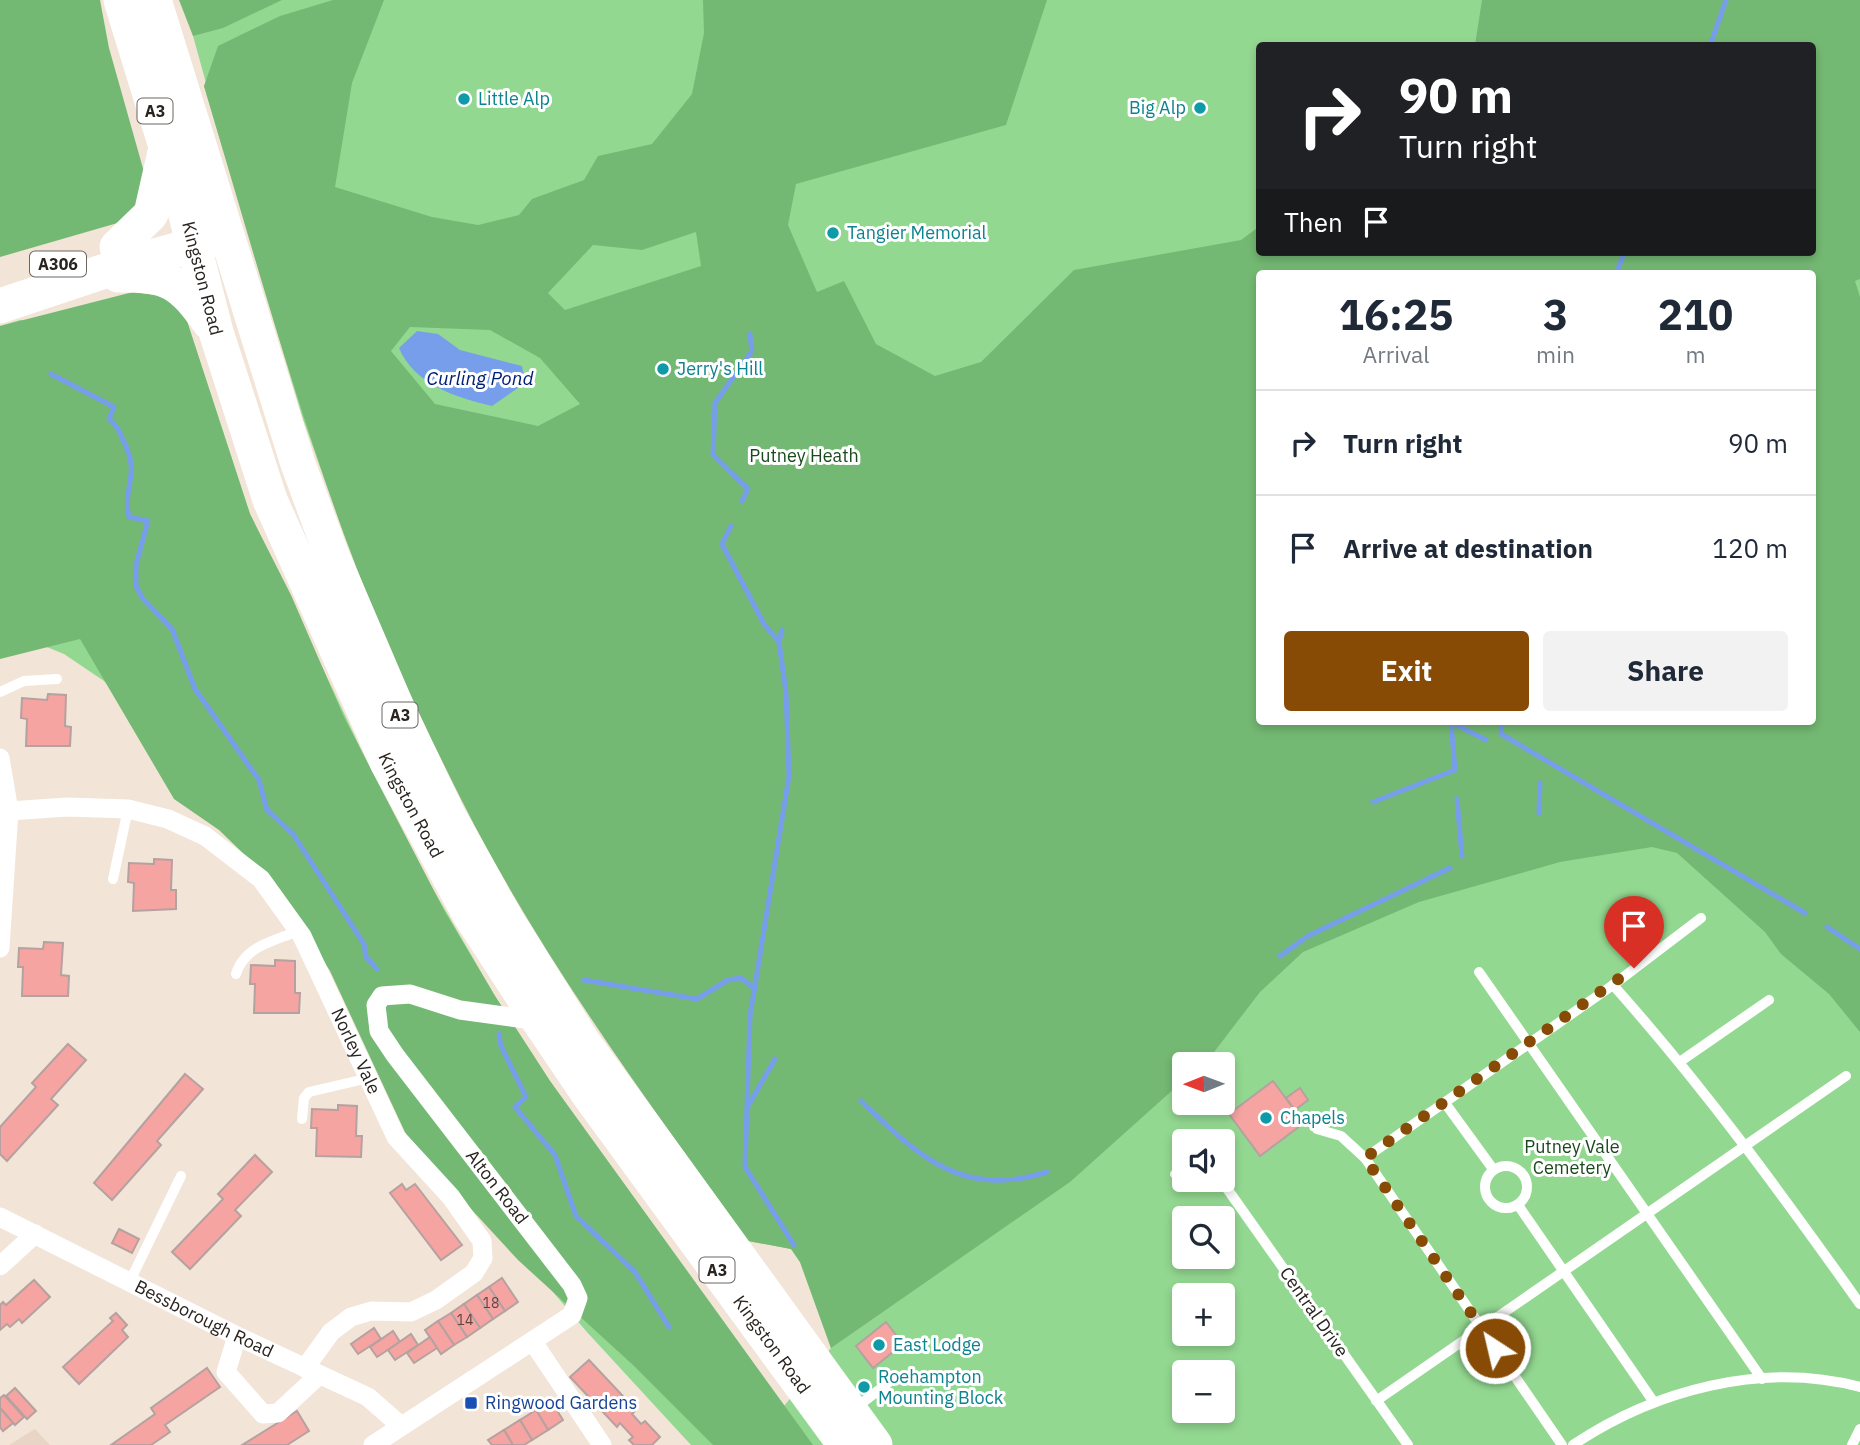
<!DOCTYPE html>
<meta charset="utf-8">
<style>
body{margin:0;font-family:"IBM Plex Sans",sans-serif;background:#f2f2f3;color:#1f2937;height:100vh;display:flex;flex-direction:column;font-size:26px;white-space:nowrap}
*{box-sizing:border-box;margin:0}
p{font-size:23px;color:#747a83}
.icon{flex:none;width:38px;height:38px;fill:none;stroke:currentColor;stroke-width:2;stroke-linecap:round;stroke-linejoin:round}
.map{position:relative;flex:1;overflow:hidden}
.side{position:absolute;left:1256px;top:270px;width:560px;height:455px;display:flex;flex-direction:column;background:#fff;border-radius:7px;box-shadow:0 4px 10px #0003}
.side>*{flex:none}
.hud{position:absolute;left:1256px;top:42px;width:560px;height:214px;border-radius:7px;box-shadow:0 4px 10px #0003;background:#202124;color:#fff;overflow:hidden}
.needle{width:46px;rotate:269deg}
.fabs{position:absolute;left:1172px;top:1052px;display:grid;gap:14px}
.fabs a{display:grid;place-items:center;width:63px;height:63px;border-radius:7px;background:#fff;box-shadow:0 4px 10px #0003;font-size:35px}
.pin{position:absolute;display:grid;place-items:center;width:60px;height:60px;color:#fff;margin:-72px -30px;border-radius:50% 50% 50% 0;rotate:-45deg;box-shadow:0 0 7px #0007}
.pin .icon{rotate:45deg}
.me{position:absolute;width:77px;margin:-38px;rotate:325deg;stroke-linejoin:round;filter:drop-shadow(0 0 5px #0008)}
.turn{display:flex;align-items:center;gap:24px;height:147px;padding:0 28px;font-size:32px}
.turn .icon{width:91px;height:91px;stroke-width:2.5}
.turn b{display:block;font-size:49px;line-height:60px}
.then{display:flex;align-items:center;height:66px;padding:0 28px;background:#0003;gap:14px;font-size:26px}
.eta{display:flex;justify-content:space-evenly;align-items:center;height:119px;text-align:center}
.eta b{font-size:42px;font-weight:700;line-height:49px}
.action{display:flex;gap:14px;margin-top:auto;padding:14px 28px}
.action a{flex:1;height:80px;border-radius:7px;background:#874b05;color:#fff;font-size:28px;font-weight:700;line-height:80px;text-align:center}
.action a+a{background:#f2f2f3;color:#1f2937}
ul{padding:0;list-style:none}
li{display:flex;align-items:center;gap:21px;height:105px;padding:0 28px;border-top:2px solid #e0e1e3}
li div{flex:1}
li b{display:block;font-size:26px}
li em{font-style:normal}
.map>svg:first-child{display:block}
.education{fill:#e8d5c6}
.green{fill:#93d891;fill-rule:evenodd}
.forest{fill:#74b973;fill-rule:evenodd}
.water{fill:#779eeb}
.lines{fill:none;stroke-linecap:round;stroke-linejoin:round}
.stream{stroke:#779eeb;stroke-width:5}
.building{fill:#f6a4a1;stroke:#b5a1a0;stroke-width:2}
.lane{stroke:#fff;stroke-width:10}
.street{stroke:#fff;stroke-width:19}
.highway{stroke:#fff;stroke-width:35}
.route{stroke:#874b05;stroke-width:12;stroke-dasharray:0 21.6}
.culture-dot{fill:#0f9aa8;stroke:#fff;stroke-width:2.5}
.transit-dot{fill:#1a4fb4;stroke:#fff;stroke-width:2.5}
.labels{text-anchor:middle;stroke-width:6;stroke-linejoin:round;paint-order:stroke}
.number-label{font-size:14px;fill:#5c4440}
.shield{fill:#fff;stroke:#696662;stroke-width:2}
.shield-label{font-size:16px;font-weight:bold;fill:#29241f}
.culture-label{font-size:18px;fill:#0d838f;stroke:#fff;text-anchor:start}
.street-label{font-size:18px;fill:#29241f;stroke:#fff}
.park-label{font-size:18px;fill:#1a4a1c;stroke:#fff}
.transit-label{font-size:18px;fill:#164399;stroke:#fff;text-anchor:start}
.water-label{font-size:19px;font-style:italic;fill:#002077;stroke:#fff}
</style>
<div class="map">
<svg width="1860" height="1445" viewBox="0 0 1860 1445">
<rect width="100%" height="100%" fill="#f2e4d7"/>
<path class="education" d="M 35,1429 L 50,1445 L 9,1445 Z"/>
<path class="green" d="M 179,0 L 1860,0 L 1860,1445 L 691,1445 L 586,1331 L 526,1260 L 337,968 L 198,767 L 104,681 L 64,654 L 22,637 L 0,619 L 0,326 L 20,320 L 186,318 L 250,514 L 400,832 L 495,996 L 550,1081 L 784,1406 L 831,1348 L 800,1262 L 791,1249 L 748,1241 L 510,889 L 432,740 L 346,540 L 303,419 L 204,86 L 206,83 L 187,14 ZM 1260,46 L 1813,46 L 1813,252 L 1260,252 ZM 1260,273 L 1813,273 L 1813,721 L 1260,721 ZM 1185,1064 L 1223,1064 L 1223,1102 L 1185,1102 ZM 1185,1141 L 1223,1141 L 1223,1180 L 1185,1180 ZM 1185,1218 L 1223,1218 L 1223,1256 L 1185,1256 ZM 1185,1295 L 1223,1295 L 1223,1334 L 1185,1334 ZM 1185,1372 L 1223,1372 L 1223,1410 L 1185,1410 Z"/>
<g class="forest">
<path d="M 0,0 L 100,0 L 109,48 L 146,179 L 139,205 L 121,222 L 0,257 Z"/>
<path d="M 179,0 L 282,0 L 223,28 L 193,36 Z"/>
<path d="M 333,0 L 384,0 L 352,83 L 335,187 L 432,217 L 478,225 L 519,215 L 532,199 L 584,180 L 598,156 L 652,144 L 692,94 L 704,33 L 703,0 L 1047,0 L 1006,125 L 796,184 L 788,225 L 817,292 L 844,281 L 876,344 L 935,376 L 981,362 L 1074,270 L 1241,240 L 1260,226 L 1260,252 L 1813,252 L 1813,46 L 1475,45 L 1482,0 L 1860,0 L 1860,279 L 1855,281 L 1860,297 L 1860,1032 L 1829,994 L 1781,954 L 1765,932 L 1677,853 L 1652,847 L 1560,862 L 1419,902 L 1303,952 L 1260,992 L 1211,1056 L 1202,1064 L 1185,1064 L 1185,1079 L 1070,1182 L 831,1348 L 800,1262 L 791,1249 L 748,1241 C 646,1099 542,959 463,803 C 419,716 378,628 345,537 C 291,389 249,237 204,86 L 218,46 L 280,16 ZM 696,232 L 701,266 L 565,310 L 548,293 L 593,245 L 642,250 ZM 1260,273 L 1813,273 L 1813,721 L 1260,721 ZM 410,327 L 490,330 L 540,358 L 580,404 L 538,426 L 435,404 L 391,351 Z"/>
<path d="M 133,292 L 165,296 L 186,318 L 250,514 L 291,595 L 344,717 L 444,910 L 495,996 L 550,1081 L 813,1445 L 713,1445 L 633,1365 L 518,1260 L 410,1143 L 330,971 L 274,883 L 219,830 L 174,799 L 80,639 L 0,659 L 0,326 Z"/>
</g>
<path class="water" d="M 417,331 L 438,334 L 460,350 L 522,366 L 525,383 L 492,406 C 455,397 415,385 399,348 Z"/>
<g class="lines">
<g class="stream">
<path d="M 1710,46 L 1726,0"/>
<path d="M 1616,273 L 1625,252"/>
<path d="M 51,374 L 114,407 L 109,419 C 117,425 120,433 124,442 C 141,475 122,487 129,517 L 148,521 L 136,565 L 136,586 L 143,599 L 172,629 L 195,689 L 259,780 L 267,810 L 293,834 L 364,944 L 366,957 L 377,969"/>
<path d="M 742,501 L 748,489 L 713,455 L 715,403 L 752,351 L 750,334"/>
<path d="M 731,526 L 722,544 L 764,624 L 779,642"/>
<path d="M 782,630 L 779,642 L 786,692 L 789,776 L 750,1016 L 745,1167 L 794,1245"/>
<path d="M 1502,721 L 1501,734 L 1805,913"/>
<path d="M 1457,799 L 1462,856"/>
<path d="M 1373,802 L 1455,770 L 1451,722 L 1486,740"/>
<path d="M 1539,813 L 1540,783"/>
<path d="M 1827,927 L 1860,949"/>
<path d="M 1280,956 L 1308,936 L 1450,868"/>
<path d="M 584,980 L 697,999 L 728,980 L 741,978 L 755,989"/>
<path d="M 499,1034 L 501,1046 L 526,1097 L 515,1107 L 555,1155 L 576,1216 L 635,1272 L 669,1327"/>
<path d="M 861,1101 C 918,1156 962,1199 1047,1172"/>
<path d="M 747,1108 L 775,1059"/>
</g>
</g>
<g class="building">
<path d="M 48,694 L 66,695 L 65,726 L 71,727 L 70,746 L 26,746 L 27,719 L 21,718 L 22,698 L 47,700 Z"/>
<path d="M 154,859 L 172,860 L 171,890 L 176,890 L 176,909 L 133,911 L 134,883 L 128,882 L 129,863 L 154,864 Z"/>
<path d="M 44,942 L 63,943 L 61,975 L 69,976 L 68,996 L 22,996 L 23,967 L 18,967 L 19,948 L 43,949 Z"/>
<path d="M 275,960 L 295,961 L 295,993 L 300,993 L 299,1013 L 254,1013 L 255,984 L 250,984 L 251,965 L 275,966 Z"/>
<path d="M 68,1044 L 86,1060 L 51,1099 L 58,1105 L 7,1161 L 0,1154 L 0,1127 L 36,1087 L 32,1083 Z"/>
<path d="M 185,1074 L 203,1089 L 157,1141 L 161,1145 L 112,1200 L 94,1183 Z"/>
<path d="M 1273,1081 L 1304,1123 L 1260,1156 L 1229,1114 Z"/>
<path d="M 1300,1088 L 1308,1100 L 1295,1110 L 1286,1098 Z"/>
<path d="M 338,1105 L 357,1106 L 356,1136 L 362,1136 L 361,1157 L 316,1156 L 317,1128 L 311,1128 L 312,1109 L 338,1110 Z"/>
<path d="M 255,1155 L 272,1172 L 235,1210 L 241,1216 L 190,1269 L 172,1252 L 223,1199 L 218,1194 Z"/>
<path d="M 402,1184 L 406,1190 L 415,1184 L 462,1245 L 441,1260 L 390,1193 Z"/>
<path d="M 119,1229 L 139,1239 L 132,1253 L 112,1243 Z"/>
<path d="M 502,1278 L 518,1302 L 505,1311 L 489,1287 Z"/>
<path d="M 34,1280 L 50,1297 L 22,1323 L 19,1319 L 10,1327 L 7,1324 L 0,1330 L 0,1305 L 3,1302 L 6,1305 Z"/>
<path d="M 489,1287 L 505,1311 L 493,1319 L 477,1295 Z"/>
<path d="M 477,1295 L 493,1319 L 480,1328 L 464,1304 Z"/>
<path d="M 464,1304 L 480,1328 L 467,1337 L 451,1313 Z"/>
<path d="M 116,1313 L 127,1325 L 122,1330 L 128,1337 L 79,1384 L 63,1367 L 113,1321 L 110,1318 Z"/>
<path d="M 451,1313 L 467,1337 L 454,1345 L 438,1321 Z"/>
<path d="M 438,1321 L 454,1345 L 441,1354 L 425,1330 Z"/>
<path d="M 886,1322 L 903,1344 L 873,1368 L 856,1346 Z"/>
<path d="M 374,1328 L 381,1339 L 358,1354 L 351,1344 Z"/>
<path d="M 393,1331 L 400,1342 L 377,1357 L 370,1347 Z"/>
<path d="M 411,1334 L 418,1345 L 395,1360 L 388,1350 Z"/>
<path d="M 430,1337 L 437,1348 L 414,1363 L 407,1353 Z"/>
<path d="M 589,1360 L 636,1410 L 632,1414 L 641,1424 L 645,1421 L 660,1437 L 652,1445 L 634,1445 L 629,1440 L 633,1437 L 620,1423 L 617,1427 L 570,1377 Z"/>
<path d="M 207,1368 L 220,1387 L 165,1425 L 170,1432 L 151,1445 L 111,1445 L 155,1414 L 151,1408 Z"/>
<path d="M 15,1388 L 36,1411 L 27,1419 L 6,1396 Z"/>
<path d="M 4,1395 L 24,1417 L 15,1425 L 0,1408 L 0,1398 Z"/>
<path d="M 551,1401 L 563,1420 L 548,1430 L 536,1410 Z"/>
<path d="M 0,1408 L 13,1423 L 3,1431 L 0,1427 Z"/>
<path d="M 536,1410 L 548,1430 L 532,1440 L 520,1420 Z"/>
<path d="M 297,1411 L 309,1431 L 287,1445 L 242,1445 Z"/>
<path d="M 520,1420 L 532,1440 L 524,1445 L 513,1445 L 504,1430 Z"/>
<path d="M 504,1430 L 513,1445 L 492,1445 L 488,1440 Z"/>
</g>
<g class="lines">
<g class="lane">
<path d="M 0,692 L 24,681 L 57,679"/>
<path d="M 113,879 L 128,809"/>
<path d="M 1479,972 L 1762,1379"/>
<path d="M 236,974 C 244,947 274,940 299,931"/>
<path d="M 1613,985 C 1704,1087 1781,1193 1860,1304"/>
<path d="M 1681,1061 L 1769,1000"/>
<path d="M 1445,1103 L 1493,1169"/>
<path d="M 302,1119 L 304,1098 L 309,1092 L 369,1078"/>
<path d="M 1317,1129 L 1341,1136 L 1365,1158"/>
<circle cx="1506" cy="1187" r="21"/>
<path d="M 1175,1174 L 1185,1167"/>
<path d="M 1221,1180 L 1408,1445"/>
<path d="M 1518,1205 L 1653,1401"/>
<path d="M 130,1281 L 181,1176"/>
<path d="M 1376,1401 L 1846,1076"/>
<path d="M 854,1409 L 888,1383"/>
<path d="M 1562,1445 L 1365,1158 L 1613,985 L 1701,918"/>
<path d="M 1573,1445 C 1655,1390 1763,1361 1860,1387"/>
<path d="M 1852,1445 L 1860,1429"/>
</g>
<g class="street">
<path d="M 0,758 L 9,811 L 0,948"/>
<path id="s1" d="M 9,811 L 67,807 L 128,809 L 168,819 L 205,836 L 261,879 L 302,936 L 396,1137 L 451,1197 L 482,1241 L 483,1258 L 474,1273 L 436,1300 L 411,1312 L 371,1311 L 351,1317 L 331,1332 L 305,1368"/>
<path id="s2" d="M 0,1217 L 237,1336 L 368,1397 L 401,1426"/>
<path d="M 0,1266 L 35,1234"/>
<path d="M 237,1336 L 226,1372 L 263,1414 L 278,1413 L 319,1375"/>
<path d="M 533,1342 L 602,1445"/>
<path d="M 373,1445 L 572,1315 L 578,1298 L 572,1285 L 395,1055 L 379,1031 L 376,1005 L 382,996 L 410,994 L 460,1010 L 539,1021"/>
</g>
<g class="highway">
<path id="s3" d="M 121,0 L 180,192 L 216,332 L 270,500 L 388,764 L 470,915 L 539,1021 L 589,1095 L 845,1445"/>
<path d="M 154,0 L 298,464 L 332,556 L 398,710 L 448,815 L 506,919 L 583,1042 L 875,1445"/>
<path d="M 117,247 L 151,214 L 165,152"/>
<path d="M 118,275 C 171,275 179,281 210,323"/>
<path d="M 0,306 L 126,264 L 215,239"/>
</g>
</g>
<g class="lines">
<path class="route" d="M 1495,1348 L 1365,1158 L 1634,968"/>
</g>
<g class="culture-dot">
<circle cx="464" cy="99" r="7"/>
<circle cx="1200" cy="108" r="7"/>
<circle cx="833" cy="233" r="7"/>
<circle cx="663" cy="369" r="7"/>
<circle cx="1266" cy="1118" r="7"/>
<circle cx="879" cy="1345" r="7"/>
<circle cx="864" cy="1387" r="7"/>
</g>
<rect class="transit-dot" x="464" y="1396" width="14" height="14" rx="3.5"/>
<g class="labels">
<g class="number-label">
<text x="491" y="1308">18</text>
<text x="465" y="1325">14</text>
</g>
<g class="shield">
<rect x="137.5" y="98.5" width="35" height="25" rx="5"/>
<rect x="30" y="251.5" width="56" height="25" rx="5"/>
<rect x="382.5" y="702.5" width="35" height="25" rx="5"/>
<rect x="699.5" y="1257.5" width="35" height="25" rx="5"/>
</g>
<g class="shield-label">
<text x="155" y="117">A3</text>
<text x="58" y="270">A306</text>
<text x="400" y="721">A3</text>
<text x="717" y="1276">A3</text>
</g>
<g class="culture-label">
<text x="478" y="105">Little Alp</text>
<text x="1186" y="114" text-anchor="end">Big Alp</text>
<text x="847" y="239">Tangier Memorial</text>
<text x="677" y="375">Jerry's Hill</text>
<text x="1280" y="1124">Chapels</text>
<text x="893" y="1351">East Lodge</text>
<text x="878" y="1383">Roehampton<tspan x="878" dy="21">Mounting Block</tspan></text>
</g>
<g class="street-label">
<text dy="6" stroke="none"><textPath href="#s3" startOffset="290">Kingston Road</textPath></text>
<text dy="6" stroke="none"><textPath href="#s3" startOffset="858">Kingston Road</textPath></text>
<text dy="6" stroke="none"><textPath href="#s1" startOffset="469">Norley Vale</textPath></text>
<text transform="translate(497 1187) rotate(52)" y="6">Alton Road</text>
<text transform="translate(1314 1312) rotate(55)" y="6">Central Drive</text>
<text dy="6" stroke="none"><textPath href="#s2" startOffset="228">Bessborough Road</textPath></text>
<text dy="6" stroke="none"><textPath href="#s3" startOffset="1508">Kingston Road</textPath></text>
</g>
<g class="park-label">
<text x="804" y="462">Putney Heath</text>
<text x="1572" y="1153">Putney Vale<tspan x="1572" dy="21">Cemetery</tspan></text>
</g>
<g class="transit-label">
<text x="485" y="1409">Ringwood Gardens</text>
</g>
<g class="water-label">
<text x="480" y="385">Curling Pond</text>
</g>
</g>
</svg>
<div class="fabs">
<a><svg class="needle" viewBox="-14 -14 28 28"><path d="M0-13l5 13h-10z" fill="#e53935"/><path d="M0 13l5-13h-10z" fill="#747a83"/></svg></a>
<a><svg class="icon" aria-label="sound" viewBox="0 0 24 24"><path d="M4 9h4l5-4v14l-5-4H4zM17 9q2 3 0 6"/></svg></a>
<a><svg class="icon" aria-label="search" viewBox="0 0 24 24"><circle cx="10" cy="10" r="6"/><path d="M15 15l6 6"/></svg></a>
<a>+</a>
<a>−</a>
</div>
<div class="pin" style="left:1634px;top:968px;background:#d93025"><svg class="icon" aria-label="arrive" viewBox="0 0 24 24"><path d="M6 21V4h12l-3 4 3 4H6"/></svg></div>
<svg class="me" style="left:1495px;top:1348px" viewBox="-20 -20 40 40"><circle r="17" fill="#874b05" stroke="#fff" stroke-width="3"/><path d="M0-11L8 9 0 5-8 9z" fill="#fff"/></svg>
<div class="hud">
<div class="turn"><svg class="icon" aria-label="right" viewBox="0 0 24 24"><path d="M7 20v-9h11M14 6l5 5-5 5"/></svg><div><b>90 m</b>Turn right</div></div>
<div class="then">Then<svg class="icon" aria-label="arrive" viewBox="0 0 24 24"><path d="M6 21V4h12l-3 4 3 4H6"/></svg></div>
</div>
<section class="side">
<div class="eta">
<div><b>16:25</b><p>Arrival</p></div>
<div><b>3</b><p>min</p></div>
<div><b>210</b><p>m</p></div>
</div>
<ul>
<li><svg class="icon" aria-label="right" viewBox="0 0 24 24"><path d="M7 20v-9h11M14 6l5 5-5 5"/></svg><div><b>Turn right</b></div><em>90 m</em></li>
<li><svg class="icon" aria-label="arrive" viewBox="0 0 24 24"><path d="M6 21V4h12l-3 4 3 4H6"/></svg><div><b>Arrive at destination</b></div><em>120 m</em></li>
</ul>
<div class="action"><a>Exit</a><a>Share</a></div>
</section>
</div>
